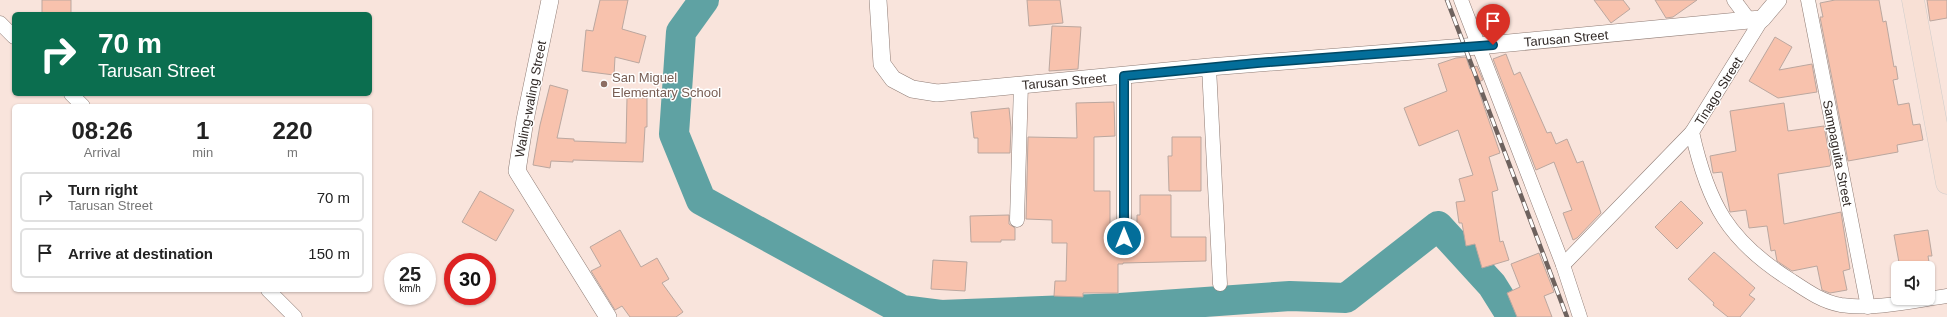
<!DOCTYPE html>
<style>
body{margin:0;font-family:Arial,sans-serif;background:#f2f2f2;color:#222;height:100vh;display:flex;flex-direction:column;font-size:15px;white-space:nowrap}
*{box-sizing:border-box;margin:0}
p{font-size:13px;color:#767676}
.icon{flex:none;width:22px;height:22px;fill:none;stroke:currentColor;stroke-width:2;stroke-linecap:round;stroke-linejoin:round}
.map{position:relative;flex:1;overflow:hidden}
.side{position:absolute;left:12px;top:104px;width:360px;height:188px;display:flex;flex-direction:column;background:#fff;border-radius:6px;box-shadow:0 1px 3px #0004}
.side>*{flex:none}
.guide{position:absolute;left:12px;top:12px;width:360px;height:84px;border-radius:6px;box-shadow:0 1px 3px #0004;background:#0b6e4f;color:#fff;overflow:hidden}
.fabs{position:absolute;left:1891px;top:261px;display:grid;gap:8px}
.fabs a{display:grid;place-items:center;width:44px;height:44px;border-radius:6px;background:#fff;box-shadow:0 1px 3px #0004;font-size:20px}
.speed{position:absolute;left:384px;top:253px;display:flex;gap:8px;font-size:20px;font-weight:700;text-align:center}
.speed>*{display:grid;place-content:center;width:52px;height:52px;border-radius:50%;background:#fff;box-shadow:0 1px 3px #0004;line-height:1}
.speed small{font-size:10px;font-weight:400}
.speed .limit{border:6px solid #d22;background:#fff;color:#111}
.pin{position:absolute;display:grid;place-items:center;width:34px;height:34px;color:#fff;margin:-41px -17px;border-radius:50% 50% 50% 0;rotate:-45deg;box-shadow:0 0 4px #0007}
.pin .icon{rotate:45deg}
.me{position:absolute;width:44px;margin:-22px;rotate:0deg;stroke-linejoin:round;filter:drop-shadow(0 0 3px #0008)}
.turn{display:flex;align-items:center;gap:14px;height:84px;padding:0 20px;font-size:18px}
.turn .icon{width:52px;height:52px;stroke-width:2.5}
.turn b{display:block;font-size:28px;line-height:34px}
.eta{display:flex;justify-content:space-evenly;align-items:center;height:68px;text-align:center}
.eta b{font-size:24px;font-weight:700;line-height:28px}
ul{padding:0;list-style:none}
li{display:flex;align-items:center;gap:12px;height:50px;margin:0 8px 6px;padding:0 12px;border:2px solid #e0e0e0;border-radius:6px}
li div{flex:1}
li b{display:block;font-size:15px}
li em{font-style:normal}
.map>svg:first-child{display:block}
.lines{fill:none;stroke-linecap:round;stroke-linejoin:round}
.river{stroke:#5fa2a3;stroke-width:30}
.building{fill:#f8c2ad;stroke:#bba79f}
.minor-casing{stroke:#8f7c75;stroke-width:15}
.tertiary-casing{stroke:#8f7c75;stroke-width:18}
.primary-casing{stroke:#cecccb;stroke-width:23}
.minor{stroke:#fff;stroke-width:14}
.tertiary{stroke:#fff;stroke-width:17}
.primary{stroke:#f8e0d5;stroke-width:22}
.rail-casing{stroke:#6e625e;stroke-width:4.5}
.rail{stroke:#fff;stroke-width:3;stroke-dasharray:9;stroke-linecap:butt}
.route-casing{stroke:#024864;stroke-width:10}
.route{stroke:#036e9a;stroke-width:7}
.education-dot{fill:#8d6e63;stroke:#fff;stroke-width:1.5}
.labels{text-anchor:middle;stroke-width:3;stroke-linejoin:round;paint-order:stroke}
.street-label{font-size:13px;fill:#322a27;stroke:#fff}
.education-label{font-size:13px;fill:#785e54;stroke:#fff;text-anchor:start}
</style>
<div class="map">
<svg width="1947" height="317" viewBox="0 0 1947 317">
<rect width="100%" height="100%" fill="#f9e4dc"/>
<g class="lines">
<path class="river" d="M 704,0 L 681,32 L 674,134 L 701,200 L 902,310 L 941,315 L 1120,308 L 1290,296 L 1346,298 L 1438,226 L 1492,285 L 1512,317"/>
</g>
<g class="building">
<rect x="42" y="0" width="29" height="14"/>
<path d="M 600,0 L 628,0 L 622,29 L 646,36 L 639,63 L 615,57 L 614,75 L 582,71 L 586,30 L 593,31 Z"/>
<path d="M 1027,0 L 1060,0 L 1063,23 L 1029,26 Z"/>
<path d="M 1594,0 L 1623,0 L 1630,9 L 1611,23 Z"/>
<path d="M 1655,0 L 1697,0 L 1673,17 L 1666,18 Z"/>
<path d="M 1835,0 L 1879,0 L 1883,22 L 1886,21 L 1894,67 L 1896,66 L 1898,79 L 1893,80 L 1898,105 L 1909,103 L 1913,125 L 1920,124 L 1923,140 L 1897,145 L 1898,152 L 1848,161 L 1820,17 L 1823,17 L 1820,3 Z"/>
<path d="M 1927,0 L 1947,0 L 1947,18 L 1930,21 Z"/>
<path d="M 1052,26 L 1081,27 L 1078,69 L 1049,71 Z"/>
<path d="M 1775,37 L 1792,47 L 1779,70 L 1812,64 L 1817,92 L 1778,98 L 1749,81 Z"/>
<path d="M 1506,54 L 1514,75 L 1520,72 L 1547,133 L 1551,132 L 1556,144 L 1567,139 L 1577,163 L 1583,161 L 1601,213 L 1577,238 L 1573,240 L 1563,213 L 1572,210 L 1554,162 L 1536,170 L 1493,59 Z"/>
<path d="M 1466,57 L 1470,69 L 1477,66 L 1483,80 L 1476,83 L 1500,153 L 1489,157 L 1498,190 L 1492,192 L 1500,242 L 1503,241 L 1509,260 L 1482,268 L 1475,244 L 1466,246 L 1462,223 L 1459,223 L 1456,202 L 1465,201 L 1459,179 L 1473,175 L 1458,130 L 1419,146 L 1404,108 L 1447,91 L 1438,64 L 1456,58 Z"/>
<path d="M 550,85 L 568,90 L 557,138 L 574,139 L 574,141 L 626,143 L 627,98 L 647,98 L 647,127 L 645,127 L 643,162 L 573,160 L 573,162 L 551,161 L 550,168 L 533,165 L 540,125 Z"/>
<path d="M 1114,102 L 1115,136 L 1094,137 L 1094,191 L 1110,191 L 1110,226 L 1116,226 L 1116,242 L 1124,246 L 1132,242 L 1132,226 L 1137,226 L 1137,215 L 1140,215 L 1140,195 L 1171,195 L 1171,237 L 1206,237 L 1206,261 L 1123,263 L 1123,264 L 1118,264 L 1118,293 L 1083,293 L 1083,297 L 1054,296 L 1055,281 L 1066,281 L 1067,243 L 1052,243 L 1052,220 L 1026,219 L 1028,137 L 1077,138 L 1076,103 Z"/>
<path d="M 1784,103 L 1788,131 L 1824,126 L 1831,164 L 1830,166 L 1778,174 L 1784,224 L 1841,212 L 1850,269 L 1843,271 L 1847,290 L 1830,293 L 1822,290 L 1817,266 L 1792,271 L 1777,261 L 1775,250 L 1771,251 L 1767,226 L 1749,228 L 1746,210 L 1730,212 L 1722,172 L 1713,173 L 1710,156 L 1736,151 L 1730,111 Z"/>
<path d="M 1009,108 L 1011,128 L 1010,153 L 978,153 L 978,138 L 974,138 L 971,112 Z"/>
<path d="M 1172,137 L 1201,137 L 1201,191 L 1169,191 L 1168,156 L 1172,156 Z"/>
<path d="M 480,191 L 514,210 L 496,241 L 462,222 Z"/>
<path d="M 1681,201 L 1703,223 L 1677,249 L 1655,227 Z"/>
<path d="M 1009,215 L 1009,224 L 1015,228 L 1015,240 L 1001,240 L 1001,242 L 971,242 L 970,216 Z"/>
<path d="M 620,230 L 641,267 L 657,258 L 669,279 L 662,283 L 683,312 L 676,317 L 630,317 L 622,306 L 615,310 L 591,271 L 601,266 L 590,247 Z"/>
<path d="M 1928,230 L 1932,256 L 1928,256 L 1930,268 L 1900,268 L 1894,235 Z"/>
<path d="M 1714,252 L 1755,288 L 1749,295 L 1755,299 L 1740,317 L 1728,317 L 1713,305 L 1714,303 L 1688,279 Z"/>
<path d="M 1539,253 L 1554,292 L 1544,296 L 1552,317 L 1517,317 L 1507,293 L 1520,287 L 1511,264 Z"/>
<path d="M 933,260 L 967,262 L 965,291 L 931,289 Z"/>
</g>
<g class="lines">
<g class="minor-casing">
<g id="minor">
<path d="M 1461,0 L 1563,265 L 1580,317"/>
<path d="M 1734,0 L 1749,20"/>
<path d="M 1808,0 L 1868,307"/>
<path d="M 1762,19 L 1692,132 C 1708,204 1728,241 1792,281 C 1807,291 1823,302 1841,305 C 1876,310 1912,301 1947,296"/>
<path d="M 0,23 L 14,37"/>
<path d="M 1209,67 L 1220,284"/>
<path d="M 71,94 L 83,106"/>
<path d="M 1017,220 L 1021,84"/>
<path d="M 1124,238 L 1124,76"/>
<path d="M 1563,265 L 1692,132"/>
<path d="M 268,290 L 295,317"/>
</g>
</g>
<g class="tertiary-casing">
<g id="tertiary">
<path d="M 550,0 L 525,120 L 517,171 L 608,317"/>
<path d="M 878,0 L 882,64 L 893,79 L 912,89 L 937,93 L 1209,67 L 1478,46 L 1749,20 L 1762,19 L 1778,0"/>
</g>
</g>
<g class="primary-casing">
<path id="primary" d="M 1913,0 L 1947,183"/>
</g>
<use href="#minor" class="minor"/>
<use href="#tertiary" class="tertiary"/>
<use href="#primary" class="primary"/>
<g class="rail-casing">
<path id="rail" d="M 1447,0 L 1567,317"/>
</g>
<use href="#rail" class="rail"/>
</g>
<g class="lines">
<g class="route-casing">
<path id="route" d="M 1124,238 L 1124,76 L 1257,63 L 1493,45"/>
</g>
<use href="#route" class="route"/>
</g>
<circle class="education-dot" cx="604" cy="84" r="4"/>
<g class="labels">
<g class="street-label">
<text transform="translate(1566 38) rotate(-5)" y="5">Tarusan Street</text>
<text transform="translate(1064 81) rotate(-5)" y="5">Tarusan Street</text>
<text transform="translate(1718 91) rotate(-58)" y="5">Tinago Street</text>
<text transform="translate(530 99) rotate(-79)" y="5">Waling-waling Street</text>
<text transform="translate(1838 153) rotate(79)" y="5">Sampaguita Street</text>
</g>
<g class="education-label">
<text x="612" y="82">San Miguel<tspan x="612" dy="15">Elementary School</tspan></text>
</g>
</g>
</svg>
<div class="fabs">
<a><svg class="icon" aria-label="sound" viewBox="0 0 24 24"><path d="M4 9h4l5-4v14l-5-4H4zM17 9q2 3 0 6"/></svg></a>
</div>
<div class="speed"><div>25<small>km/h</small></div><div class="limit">30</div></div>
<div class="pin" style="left:1493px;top:45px;background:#d93025"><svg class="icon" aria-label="arrive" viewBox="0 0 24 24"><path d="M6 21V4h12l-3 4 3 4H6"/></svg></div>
<svg class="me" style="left:1124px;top:238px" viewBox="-20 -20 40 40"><circle r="17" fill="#036e9a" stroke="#fff" stroke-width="3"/><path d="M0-11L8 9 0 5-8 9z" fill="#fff"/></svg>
<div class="guide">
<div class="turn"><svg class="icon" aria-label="right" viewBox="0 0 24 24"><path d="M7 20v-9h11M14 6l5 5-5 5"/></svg><div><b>70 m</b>Tarusan Street</div></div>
</div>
<section class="side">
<div class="eta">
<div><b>08:26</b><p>Arrival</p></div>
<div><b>1</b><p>min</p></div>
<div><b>220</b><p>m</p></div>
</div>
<ul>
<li><svg class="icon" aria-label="right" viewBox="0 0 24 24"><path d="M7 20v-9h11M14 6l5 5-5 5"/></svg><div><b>Turn right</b><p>Tarusan Street</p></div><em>70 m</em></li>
<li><svg class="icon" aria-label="arrive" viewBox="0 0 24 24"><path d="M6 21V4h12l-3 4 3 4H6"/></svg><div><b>Arrive at destination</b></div><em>150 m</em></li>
</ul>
</section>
</div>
